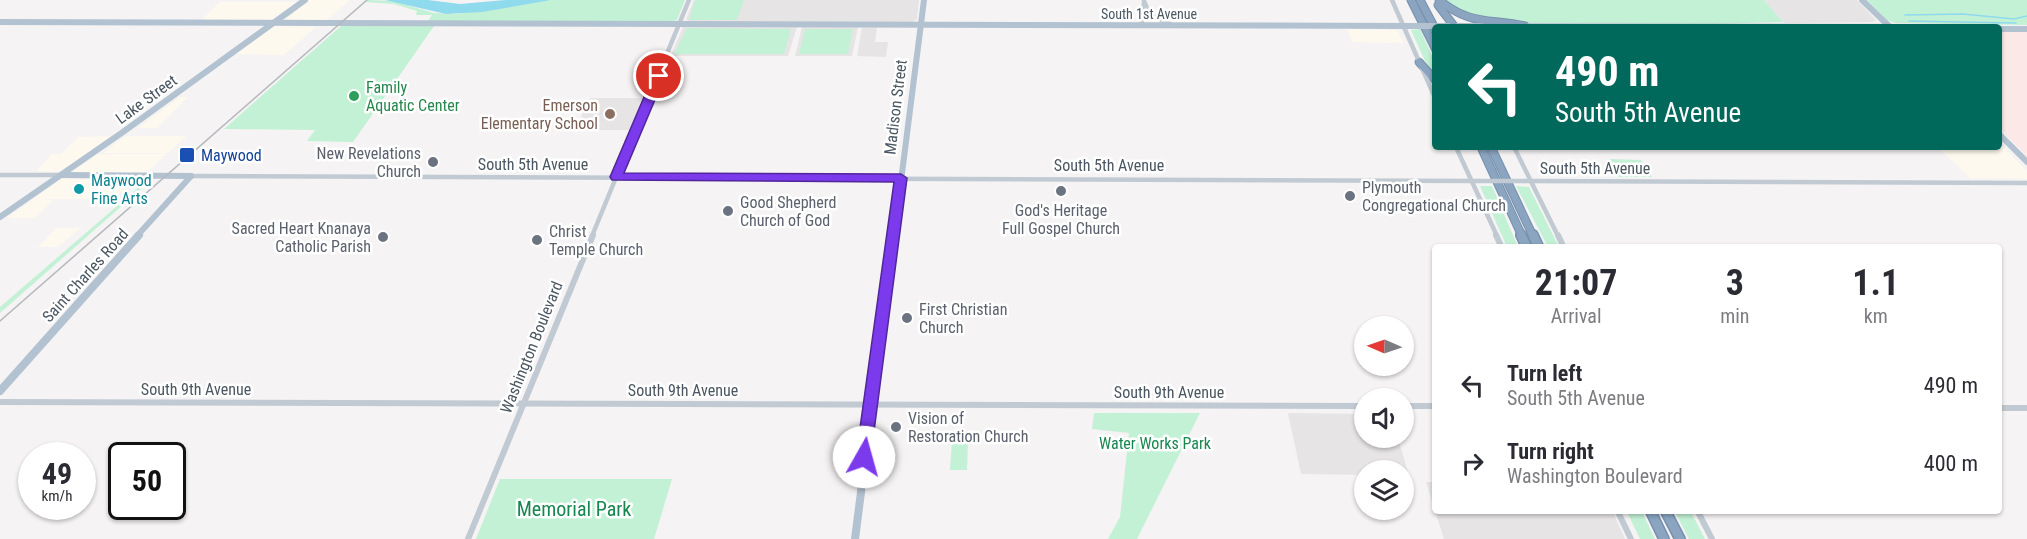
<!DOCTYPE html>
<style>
body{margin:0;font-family:"Roboto Condensed",sans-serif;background:#f2f2f3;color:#2b2b33;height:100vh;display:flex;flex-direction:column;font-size:22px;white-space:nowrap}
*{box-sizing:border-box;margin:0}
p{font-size:20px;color:#7c7c81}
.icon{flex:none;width:33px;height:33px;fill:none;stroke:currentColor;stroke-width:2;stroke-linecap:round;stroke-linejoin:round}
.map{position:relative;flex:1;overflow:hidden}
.details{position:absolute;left:1432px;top:244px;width:570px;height:270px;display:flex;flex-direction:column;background:#fff;border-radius:6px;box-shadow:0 2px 4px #0004}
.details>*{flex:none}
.top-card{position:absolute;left:1432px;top:24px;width:570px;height:126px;border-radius:6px;box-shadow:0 2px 4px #0004;background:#00695c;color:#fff;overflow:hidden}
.needle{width:39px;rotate:272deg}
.buttons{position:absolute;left:1354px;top:316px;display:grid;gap:12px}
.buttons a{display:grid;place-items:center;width:60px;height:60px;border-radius:50%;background:#fff;box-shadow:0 2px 4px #0004;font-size:30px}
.speed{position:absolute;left:18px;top:442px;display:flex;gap:12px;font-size:30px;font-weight:700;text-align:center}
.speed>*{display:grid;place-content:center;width:78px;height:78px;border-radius:50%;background:#fff;box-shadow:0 2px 4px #0004;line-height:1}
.speed small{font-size:15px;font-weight:400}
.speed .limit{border:3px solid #111;border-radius:9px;background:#fff;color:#111}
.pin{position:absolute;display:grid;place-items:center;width:51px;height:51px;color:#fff;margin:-26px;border:3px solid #fff;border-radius:50%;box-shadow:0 2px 6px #0007}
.me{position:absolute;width:66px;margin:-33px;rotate:7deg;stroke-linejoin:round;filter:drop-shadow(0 0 4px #0008)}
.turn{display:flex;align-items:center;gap:21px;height:126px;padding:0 24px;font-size:27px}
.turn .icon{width:78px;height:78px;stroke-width:2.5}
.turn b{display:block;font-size:42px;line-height:51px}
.eta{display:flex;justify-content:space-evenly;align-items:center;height:102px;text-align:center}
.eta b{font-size:36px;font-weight:700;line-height:42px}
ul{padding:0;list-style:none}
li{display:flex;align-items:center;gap:18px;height:78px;padding:0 24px}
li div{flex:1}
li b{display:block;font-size:22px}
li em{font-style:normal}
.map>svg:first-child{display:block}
.commercial{fill:#fdf9ef}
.education{fill:#e6e4e5}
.medical{fill:#fce8e6}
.green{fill:#c3f1d5}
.water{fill:#90daee}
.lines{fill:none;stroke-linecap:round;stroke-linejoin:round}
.stream{stroke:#90daee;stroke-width:1.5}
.highway-far1-casing{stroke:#7690ad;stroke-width:9}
.highway-casing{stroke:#7690ad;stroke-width:12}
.minor-far1{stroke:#c1cad2;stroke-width:4.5}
.minor{stroke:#c1cad2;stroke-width:6}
.major-far1{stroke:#b3c2d1;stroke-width:6}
.major{stroke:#b3c2d1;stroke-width:8}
.highway-far1{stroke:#8ba5c1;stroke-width:7}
.highway{stroke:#8ba5c1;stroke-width:9}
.rail{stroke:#b5b8bd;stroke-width:1.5}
.minor-bridge{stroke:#c1cad2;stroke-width:4.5}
.major-bridge{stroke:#b3c2d1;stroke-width:6}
.route{fill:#7c3aed;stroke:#51269a;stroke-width:1.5}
.leisure-dot{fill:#2e9e5b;stroke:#fff;stroke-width:2}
.education-dot{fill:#8d6e63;stroke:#fff;stroke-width:2}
.transit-dot{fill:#1a4fb4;stroke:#fff;stroke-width:2}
.worship-dot{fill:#6b7280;stroke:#fff;stroke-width:2}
.culture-dot{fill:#0f9aa8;stroke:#fff;stroke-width:2}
.labels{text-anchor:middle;stroke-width:5;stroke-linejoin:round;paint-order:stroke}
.far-street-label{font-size:14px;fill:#4a5661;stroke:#fff}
.leisure-label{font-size:16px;fill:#27864d;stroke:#fff;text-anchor:start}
.street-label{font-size:16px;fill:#4a5661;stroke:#fff}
.education-label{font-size:16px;fill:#785e54;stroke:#fff;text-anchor:end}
.worship-label{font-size:16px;fill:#5b616d;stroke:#fff;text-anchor:start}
.transit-label{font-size:16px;fill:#164399;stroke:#fff;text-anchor:start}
.culture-label{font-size:16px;fill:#0d838f;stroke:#fff;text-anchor:start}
.park-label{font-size:16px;fill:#17864f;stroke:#fff}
.near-park-label{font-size:20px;fill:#17864f;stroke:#fff}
</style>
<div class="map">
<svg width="2027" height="539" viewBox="0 0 2027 539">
<rect width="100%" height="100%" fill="#f5f3f3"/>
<g class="commercial">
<path d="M 309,0 L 350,0 L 326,21 L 286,19 Z"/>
<path d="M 220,2 L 293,2 L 295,3 L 270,21 L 203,20 L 203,18 Z"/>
<path d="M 275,26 L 316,27 L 284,55 L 236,54 Z"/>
<path d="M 1347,29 L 1397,30 L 1404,43 L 1352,42 Z"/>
<path d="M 180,97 L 188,97 L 157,128 L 138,128 Z"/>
<path d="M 111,136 L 60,172 L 36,171 L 52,154 L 61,154 L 78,137 Z"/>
<path d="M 125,136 L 187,136 L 168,153 L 103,153 Z"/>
<path d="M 2000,143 L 2027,171 L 2027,179 L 1970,178 L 1937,147 L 2000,147 Z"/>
<path d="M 98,154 L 167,154 L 147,172 L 72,172 Z"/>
<path d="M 61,179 L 136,180 L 115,199 L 41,199 L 53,200 L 35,218 L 7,218 Z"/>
<path d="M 56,228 L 81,228 L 58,247 L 38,247 Z"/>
</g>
<g class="education">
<path d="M 694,0 L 919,0 L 917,19 L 912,22 L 690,22 L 686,19 Z"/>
<path d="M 1764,0 L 1857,0 L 1876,20 L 1873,22 L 1784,23 Z"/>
<path d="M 683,27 L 797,27 L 788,56 L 673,56 L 671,55 Z"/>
<path d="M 802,27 L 858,27 L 852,56 L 795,56 Z"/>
<path d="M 877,27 L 875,42 L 888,42 L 886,57 L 857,56 L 862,28 Z"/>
<path d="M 590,98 L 643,98 L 630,130 L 575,130 Z"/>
<path d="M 1288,413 L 1365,414 L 1365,438 L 1398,438 L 1409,476 L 1404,476 L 1404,471 L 1365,471 L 1365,475 L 1301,474 Z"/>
<path d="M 1426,482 L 1435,482 L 1436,512 L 1613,512 L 1625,539 L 1444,539 Z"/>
</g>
<path class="medical" d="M 2000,32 L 2027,32 L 2027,156 L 2000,129 Z"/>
<g class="green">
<path d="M 368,0 L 393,1 L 434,13 L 456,14 L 551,0 L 685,0 L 677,20 L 673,21 L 428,21 L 432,15 L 416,15 L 417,11 L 394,4 L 366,2 Z"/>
<path d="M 695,0 L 744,0 L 737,20 L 689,20 Z"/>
<path d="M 1441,0 L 1764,0 L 1783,22 L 1713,24 L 1530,23 L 1476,20 Z"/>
<path d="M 1867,0 L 2027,0 L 2027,25 L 1896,23 L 1887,20 Z"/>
<path d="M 341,26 L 434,26 L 353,142 L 307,141 L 315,130 L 224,129 Z"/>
<path d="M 687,28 L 791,29 L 784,54 L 674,54 Z"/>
<path d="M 805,29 L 853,29 L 848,54 L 799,54 Z"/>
<path d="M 1420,29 L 1435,63 L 1435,78 L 1426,63 L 1411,30 Z"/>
<path d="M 1609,159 L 1641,160 L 1652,177 L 1619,177 Z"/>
<path d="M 1480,186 L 1492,186 L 1518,247 L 1507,247 Z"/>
<path d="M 1516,186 L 1529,187 L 1559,247 L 1548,247 Z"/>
<path d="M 138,188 L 141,189 L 0,313 L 0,307 Z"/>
<path d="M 1094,413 L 1200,413 L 1137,539 L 1108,539 L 1120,517 L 1129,433 L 1092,429 Z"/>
<path d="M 952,441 L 968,441 L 967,470 L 950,470 Z"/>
<path d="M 500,479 L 672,479 L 654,539 L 476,539 Z"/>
<path d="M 1627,512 L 1642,512 L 1655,539 L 1640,539 Z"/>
<path d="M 1675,512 L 1691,512 L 1705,539 L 1689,539 Z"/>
</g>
<path class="water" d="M 385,0 L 428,0 L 460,4 L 505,0 L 551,0 L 482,12 L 446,14 Z"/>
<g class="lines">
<g class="stream">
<path d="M 1905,15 L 1963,14 L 2014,19 L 2027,16"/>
<path d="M 1909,21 L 2016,23"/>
</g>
<g class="highway-far1-casing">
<g id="highway-far1">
<path d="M 1411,0 L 1436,50"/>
<path d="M 1420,0 L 1436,30"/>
<path d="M 1439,0 C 1471,26 1489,18 1525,26"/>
<path d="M 1438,5 L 1454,26"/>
<path d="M 1419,62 L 1436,81"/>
<path d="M 1481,147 L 1522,236"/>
<path d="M 1491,147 L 1533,236"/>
</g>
</g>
<g class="highway-casing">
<g id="highway">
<path d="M 1521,235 L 1527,248"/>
<path d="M 1533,235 L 1539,248"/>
<path d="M 1651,512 L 1664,539"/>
<path d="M 1666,512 L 1680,539"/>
</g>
</g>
<g class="minor-far1">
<path d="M 1392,0 L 1436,100"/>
<path d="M 1144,1 L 1150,15 L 1170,24"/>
<path d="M 1141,26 L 1144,3"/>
<path d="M 1456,147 L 1497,236"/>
<path d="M 1514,147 L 1558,236"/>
<path d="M 0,175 L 60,175"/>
<path d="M 191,176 L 1479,181"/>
<path d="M 1524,181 L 2027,183"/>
<path d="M 592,236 L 689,0"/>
</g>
<g class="minor">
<path d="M 1496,235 L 1502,248"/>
<path d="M 1558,235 L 1564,248"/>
<path d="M 0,402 L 1365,406"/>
<path d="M 1404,406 L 1436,406"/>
<path d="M 2000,408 L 2027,408"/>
<path d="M 1618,512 L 1631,539"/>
<path d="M 1698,512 L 1712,539"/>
<path d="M 468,539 L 593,235"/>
</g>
<g class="major-far1">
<path d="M 1862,0 L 1890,27"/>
<path d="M 0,22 L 1410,26"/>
<path d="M 1451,26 L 1896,27"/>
<path d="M 2000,29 L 2027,29"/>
<path d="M 2000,135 L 2027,162"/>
<path d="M 62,175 L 191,176"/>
<path d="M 0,217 L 123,132 L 305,0"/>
<path d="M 137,236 L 191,176"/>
<path d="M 894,236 L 924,0"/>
</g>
<g class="major">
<path d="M 0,391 L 139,235"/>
<path d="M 855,539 L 894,235"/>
</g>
<use href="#highway-far1" class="highway-far1"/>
<use href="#highway" class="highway"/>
<path class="rail" d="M 0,321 L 367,0"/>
<path class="minor-bridge" d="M 1479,181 L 1524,181"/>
<path class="major-bridge" d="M 1410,26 L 1448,26"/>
</g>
<path class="route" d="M 659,73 L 665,76 L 624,173 L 901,174 L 907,178 L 870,462 L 864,464 L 859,462 L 856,457 L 894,182 L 612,180 L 610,177 L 653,76 Z"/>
<circle class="leisure-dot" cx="354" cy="96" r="6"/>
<circle class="education-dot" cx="610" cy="114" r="6"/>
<rect class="transit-dot" x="179" y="147" width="16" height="16" rx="3"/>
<g class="worship-dot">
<circle cx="433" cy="162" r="6"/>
<circle cx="1061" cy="191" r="6"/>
<circle cx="1350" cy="196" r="6"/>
<circle cx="728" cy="211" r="6"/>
<circle cx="383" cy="237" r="6"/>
<circle cx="537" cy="240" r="6"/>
<circle cx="907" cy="318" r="6"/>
<circle cx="896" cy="427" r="6"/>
</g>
<circle class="culture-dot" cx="79" cy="189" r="6"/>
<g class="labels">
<g class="far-street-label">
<text x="1149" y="19">South 1st Avenue</text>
</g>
<g class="leisure-label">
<text x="366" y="93">Family<tspan x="366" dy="18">Aquatic Center</tspan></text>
</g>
<g class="street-label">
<text transform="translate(146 99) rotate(-36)" y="6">Lake Street</text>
<text transform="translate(895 107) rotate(-83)" y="6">Madison Street</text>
<text x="533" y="170">South 5th Avenue</text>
<text x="1109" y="171">South 5th Avenue</text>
<text x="1595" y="174">South 5th Avenue</text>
<text transform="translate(85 275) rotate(-48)" y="6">Saint Charles Road</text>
<text transform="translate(531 347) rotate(-68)" y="6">Washington Boulevard</text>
<text x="196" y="395">South 9th Avenue</text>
<text x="683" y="396">South 9th Avenue</text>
<text x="1169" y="398">South 9th Avenue</text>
</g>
<g class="education-label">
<text x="598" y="111">Emerson<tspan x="598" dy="18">Elementary School</tspan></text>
</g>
<g class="worship-label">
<text x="421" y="159" text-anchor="end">New Revelations<tspan x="421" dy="18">Church</tspan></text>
<text x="1362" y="193">Plymouth<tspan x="1362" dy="18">Congregational Church</tspan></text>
<text x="740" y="208">Good Shepherd<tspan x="740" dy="18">Church of God</tspan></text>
<text x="1061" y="216" text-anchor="middle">God's Heritage<tspan x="1061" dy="18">Full Gospel Church</tspan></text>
<text x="371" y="234" text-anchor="end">Sacred Heart Knanaya<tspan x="371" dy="18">Catholic Parish</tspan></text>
<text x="549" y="237">Christ<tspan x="549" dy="18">Temple Church</tspan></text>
<text x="919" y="315">First Christian<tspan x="919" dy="18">Church</tspan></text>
<text x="908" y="424">Vision of<tspan x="908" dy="18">Restoration Church</tspan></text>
</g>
<g class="transit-label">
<text x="201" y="161">Maywood</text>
</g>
<g class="culture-label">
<text x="91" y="186">Maywood<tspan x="91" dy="18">Fine Arts</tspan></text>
</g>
<g class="park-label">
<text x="1155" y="449">Water Works Park</text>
</g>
<g class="near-park-label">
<text x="574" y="516">Memorial Park</text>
</g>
</g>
</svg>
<div class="buttons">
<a><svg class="needle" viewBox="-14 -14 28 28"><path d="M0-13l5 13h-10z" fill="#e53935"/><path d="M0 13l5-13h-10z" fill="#7c7c81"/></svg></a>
<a><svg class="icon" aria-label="sound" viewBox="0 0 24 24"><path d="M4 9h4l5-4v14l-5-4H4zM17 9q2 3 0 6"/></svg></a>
<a><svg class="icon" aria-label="layers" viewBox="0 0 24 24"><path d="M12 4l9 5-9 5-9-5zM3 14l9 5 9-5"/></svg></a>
</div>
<div class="speed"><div>49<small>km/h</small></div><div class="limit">50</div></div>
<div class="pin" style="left:659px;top:76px;background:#d93025"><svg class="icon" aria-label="arrive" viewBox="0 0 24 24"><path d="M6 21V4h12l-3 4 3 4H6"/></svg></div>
<svg class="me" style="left:864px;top:457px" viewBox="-20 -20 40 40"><circle r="19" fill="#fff"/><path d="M0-13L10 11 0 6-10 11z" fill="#7c3aed"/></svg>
<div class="top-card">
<div class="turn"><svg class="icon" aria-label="left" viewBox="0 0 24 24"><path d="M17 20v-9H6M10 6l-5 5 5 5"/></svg><div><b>490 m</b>South 5th Avenue</div></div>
</div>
<section class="details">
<div class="eta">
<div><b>21:07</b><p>Arrival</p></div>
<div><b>3</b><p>min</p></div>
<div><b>1.1</b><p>km</p></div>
</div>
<ul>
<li><svg class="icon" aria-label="left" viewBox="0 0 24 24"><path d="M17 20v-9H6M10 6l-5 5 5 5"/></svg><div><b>Turn left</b><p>South 5th Avenue</p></div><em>490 m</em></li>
<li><svg class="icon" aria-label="right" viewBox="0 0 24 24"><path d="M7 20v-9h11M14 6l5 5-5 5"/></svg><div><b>Turn right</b><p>Washington Boulevard</p></div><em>400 m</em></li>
</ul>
</section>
</div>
